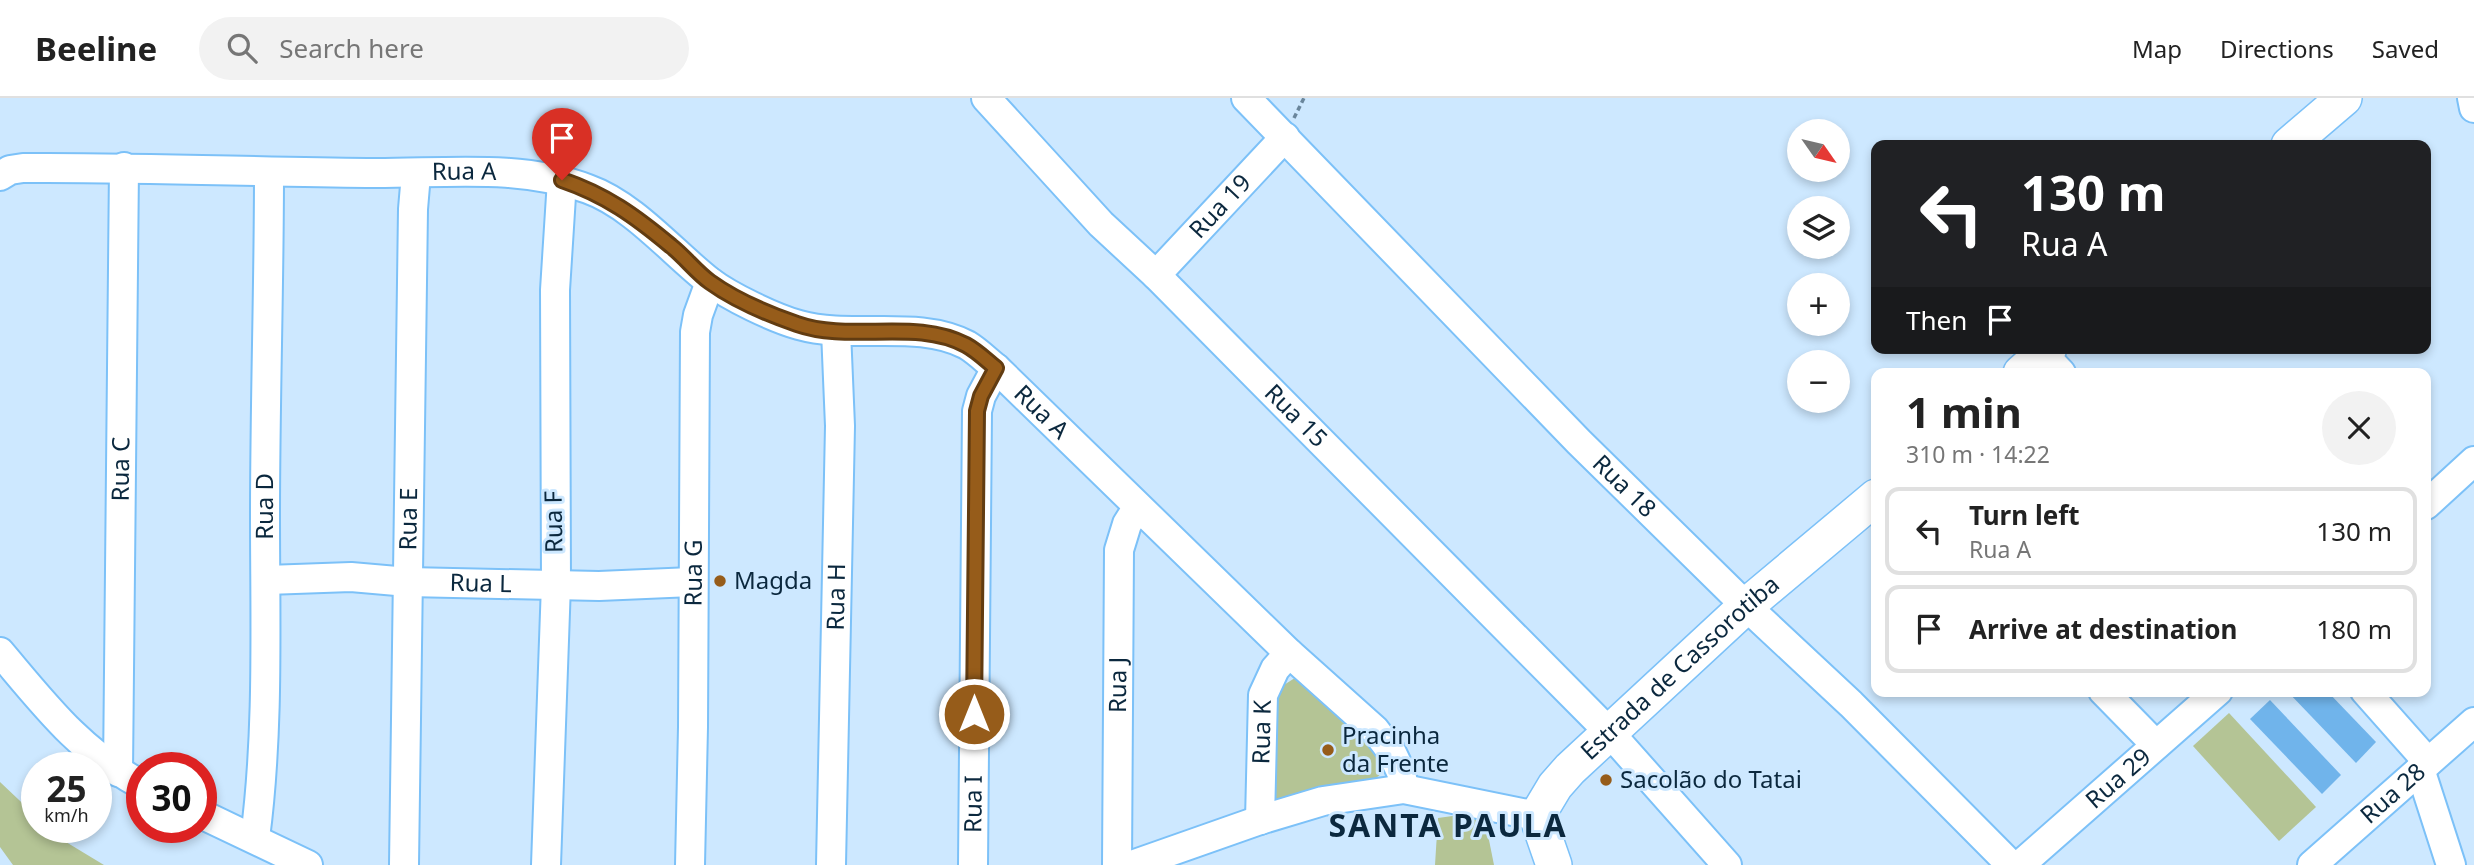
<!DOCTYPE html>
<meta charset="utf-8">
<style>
body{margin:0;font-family:"Noto Sans",sans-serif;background:#f2f2f2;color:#222;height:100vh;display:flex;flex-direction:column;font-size:26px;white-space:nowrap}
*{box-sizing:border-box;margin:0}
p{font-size:23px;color:#767676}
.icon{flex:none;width:38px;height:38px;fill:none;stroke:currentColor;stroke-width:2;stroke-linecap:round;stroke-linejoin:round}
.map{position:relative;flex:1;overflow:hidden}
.drawer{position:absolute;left:1871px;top:270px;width:560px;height:329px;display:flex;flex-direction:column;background:#fff;border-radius:14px;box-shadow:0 4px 10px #0003}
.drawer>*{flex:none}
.top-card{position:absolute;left:1871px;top:42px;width:560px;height:214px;border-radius:14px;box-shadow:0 4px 10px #0003;background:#202124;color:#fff;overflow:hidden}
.needle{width:46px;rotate:124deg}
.controls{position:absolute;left:1787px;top:21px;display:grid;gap:14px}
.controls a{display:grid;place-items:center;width:63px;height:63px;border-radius:50%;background:#fff;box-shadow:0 4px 10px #0003;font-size:35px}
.speed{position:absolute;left:21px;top:654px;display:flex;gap:14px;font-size:35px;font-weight:700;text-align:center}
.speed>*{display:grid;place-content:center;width:91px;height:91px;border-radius:50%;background:#fff;box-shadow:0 4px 10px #0003;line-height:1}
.speed small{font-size:18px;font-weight:400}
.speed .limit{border:10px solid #d22;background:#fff;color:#111}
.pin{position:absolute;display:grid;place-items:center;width:60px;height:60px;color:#fff;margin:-72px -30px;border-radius:50% 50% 50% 0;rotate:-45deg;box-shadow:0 0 7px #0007}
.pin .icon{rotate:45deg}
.me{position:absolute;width:77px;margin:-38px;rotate:0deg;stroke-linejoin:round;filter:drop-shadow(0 0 5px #0008)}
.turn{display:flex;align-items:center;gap:24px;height:147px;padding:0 35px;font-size:32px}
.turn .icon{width:91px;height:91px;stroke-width:2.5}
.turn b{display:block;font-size:49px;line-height:60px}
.then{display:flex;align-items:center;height:66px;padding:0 35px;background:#0003;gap:14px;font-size:26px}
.round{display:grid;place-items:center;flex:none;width:74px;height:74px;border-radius:37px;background:#f2f2f2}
.head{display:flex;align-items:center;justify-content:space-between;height:119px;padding:0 35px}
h1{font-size:42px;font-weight:700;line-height:52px}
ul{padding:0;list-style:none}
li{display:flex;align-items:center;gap:21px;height:88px;margin:0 14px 10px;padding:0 21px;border:4px solid #e0e0e0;border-radius:14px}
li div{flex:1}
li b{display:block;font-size:26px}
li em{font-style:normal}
header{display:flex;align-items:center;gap:42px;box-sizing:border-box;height:98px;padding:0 35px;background:#fff;border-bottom:2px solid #e0e0e0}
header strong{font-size:33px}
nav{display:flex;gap:38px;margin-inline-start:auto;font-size:24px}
.search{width:490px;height:63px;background:#f2f2f2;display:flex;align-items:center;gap:18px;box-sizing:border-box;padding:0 24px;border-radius:38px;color:#767676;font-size:26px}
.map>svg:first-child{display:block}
.green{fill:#b4c495}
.building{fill:#70b4eb}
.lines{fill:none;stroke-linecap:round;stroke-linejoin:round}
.minor-casing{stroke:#7cc1f8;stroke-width:32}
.major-casing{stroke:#7cc1f8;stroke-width:38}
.path{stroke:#6a869c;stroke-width:3.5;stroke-dasharray:5 3.5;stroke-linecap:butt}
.minor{stroke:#fff;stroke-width:28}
.major{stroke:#fff;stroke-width:35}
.route-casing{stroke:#623c11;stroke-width:18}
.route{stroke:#965c1a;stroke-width:12}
.poi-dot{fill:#965c1a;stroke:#cde8ff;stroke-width:2.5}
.labels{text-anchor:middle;stroke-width:6;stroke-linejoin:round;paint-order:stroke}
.street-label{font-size:24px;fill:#0b283e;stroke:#cde8ff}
.poi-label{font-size:24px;fill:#0b283e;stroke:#cde8ff;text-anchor:start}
.district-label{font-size:32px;font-weight:bold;letter-spacing:2px;fill:#0b283e;stroke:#cde8ff}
</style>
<header>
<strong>Beeline</strong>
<div class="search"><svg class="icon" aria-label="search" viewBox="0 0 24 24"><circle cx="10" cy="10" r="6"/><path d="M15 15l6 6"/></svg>Search here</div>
<nav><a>Map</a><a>Directions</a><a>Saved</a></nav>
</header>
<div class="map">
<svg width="2474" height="767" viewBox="0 0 2474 767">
<rect width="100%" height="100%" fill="#cde8ff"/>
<g class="green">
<path d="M 1301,576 L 1349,616 L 1389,669 L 1375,681 L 1358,690 L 1271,704 L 1273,594 Z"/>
<path d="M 2229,615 L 2316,709 L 2279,743 L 2193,648 Z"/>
<path d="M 0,684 L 37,719 L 37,730 L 49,730 L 61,741 L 104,767 L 13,767 L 0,749 Z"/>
<path d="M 1467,716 L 1486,727 L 1494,767 L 1435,767 L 1438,720 Z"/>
</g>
<g class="building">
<path d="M 2287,593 L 2327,593 L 2376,644 L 2356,665 Z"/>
<path d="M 2270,602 L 2341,677 L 2322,696 L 2250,621 Z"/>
</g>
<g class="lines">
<g class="minor-casing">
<g id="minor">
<path id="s1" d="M 986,0 L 1101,126 L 1156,177 L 1609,634 L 1727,767"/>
<path id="s2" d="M 1246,0 L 1579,344 L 1746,508 L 1851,606 L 2011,767"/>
<path d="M 2472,0 L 2474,10"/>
<path id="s3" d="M 0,78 L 10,72 L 23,70 C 138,69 253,74 367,75 C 441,76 518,65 588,91 C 633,107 672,154 709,183 C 730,199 774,220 799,227 C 852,242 918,221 967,247 C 977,253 986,262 996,270 L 1289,555 L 1375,632 L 1391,653 L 1401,674 L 1404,691"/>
<path id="s4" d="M 1156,177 L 1285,39"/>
<path d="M 2043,256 L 2061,275"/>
<path d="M 2426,407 L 2474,363"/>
<path id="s5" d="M 267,482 L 351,479 L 408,484 L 599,488 L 692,484"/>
<path d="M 0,554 C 44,606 80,654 142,687"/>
<path d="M 2103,593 L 2156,647"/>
<path d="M 2365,593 L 2428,664"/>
<path d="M 2420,671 L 2451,767"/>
<path id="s6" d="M 118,674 L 124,69"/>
<path d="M 201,716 L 308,767"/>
<path id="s7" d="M 1260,722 L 1263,597 L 1275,571 L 1289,555"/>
<path id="s8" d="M 255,740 C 269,634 265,525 265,418 C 265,303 269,189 269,74"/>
<path id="s9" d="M 404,767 L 413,111 L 416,76"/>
<path d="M 546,767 L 556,486 L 555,192 L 562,82"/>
<path id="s10" d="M 690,767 L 693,629 L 695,234 L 698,217 L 710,184"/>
<path id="s11" d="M 831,767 L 840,328 L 836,233"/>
<path id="s12" d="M 973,767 L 977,313 L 981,298 L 996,270"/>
<path id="s13" d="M 1117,767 L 1119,452 L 1127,426 L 1137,410"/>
<path d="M 1132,767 L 1260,722 L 1323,703 L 1404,691 L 1537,718"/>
<path id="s14" d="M 2020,767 L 2218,593"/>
<path id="s15" d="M 2312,767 L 2474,624"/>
</g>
</g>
<g class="major-casing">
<g id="major">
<path d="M 2289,47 L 2344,0"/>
<path d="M 2021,275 L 2049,250"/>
<path id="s16" d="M 1554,767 L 1537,718 L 1555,688 L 1570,671 L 1746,508 L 1876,399"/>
</g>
</g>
<path class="path" d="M 1294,20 L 1304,0"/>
<use href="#minor" class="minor"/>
<use href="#major" class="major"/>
</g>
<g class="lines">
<g class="route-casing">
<path id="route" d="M 562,82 C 606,97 635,118 671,148 C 685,159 696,174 710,184 C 735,202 768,216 797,226 C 851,245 915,220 966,247 C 977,253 986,262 996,270 L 981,298 L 977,313 L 974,616"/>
</g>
<use href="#route" class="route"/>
</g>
<g class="poi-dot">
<circle cx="720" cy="483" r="7"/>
<circle cx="1328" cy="652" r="7"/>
<circle cx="1606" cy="682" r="7"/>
</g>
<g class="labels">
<g class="street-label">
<text dy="8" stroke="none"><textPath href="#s3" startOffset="466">Rua A</textPath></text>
<text dy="8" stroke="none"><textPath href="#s4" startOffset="94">Rua 19</textPath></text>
<text dy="8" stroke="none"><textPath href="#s3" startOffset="1116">Rua A</textPath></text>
<text dy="8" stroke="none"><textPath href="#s1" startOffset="444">Rua 15</textPath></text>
<text dy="8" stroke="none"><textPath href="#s6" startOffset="303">Rua C</textPath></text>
<text dy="8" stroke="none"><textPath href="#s2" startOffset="542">Rua 18</textPath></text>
<text dy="8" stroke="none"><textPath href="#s8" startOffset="332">Rua D</textPath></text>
<text dy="8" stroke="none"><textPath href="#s9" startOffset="346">Rua E</textPath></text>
<text transform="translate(554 424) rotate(-91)" y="8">Rua F</text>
<text dy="8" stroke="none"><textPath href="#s10" startOffset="292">Rua G</textPath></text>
<text dy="8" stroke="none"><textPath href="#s5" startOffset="214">Rua L</textPath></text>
<text dy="8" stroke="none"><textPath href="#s11" startOffset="268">Rua H</textPath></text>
<text dy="8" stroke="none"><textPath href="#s16" startOffset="259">Estrada de Cassorotiba</textPath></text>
<text dy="8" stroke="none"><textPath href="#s13" startOffset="180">Rua J</textPath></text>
<text dy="8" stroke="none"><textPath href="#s7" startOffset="88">Rua K</textPath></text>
<text dy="8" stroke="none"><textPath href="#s14" startOffset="131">Rua 29</textPath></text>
<text dy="8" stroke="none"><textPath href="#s15" startOffset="108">Rua 28</textPath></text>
<text dy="8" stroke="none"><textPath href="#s12" startOffset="61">Rua I</textPath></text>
</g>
<g class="poi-label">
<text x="734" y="491">Magda</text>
<text x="1342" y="646">Pracinha<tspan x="1342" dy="28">da Frente</tspan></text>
<text x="1620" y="690">Sacolão do Tatai</text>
</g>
<g class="district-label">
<text x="1448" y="739">SANTA PAULA</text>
</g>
</g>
</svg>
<div class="controls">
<a><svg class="needle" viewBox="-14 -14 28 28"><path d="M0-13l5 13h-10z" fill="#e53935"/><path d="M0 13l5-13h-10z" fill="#767676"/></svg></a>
<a><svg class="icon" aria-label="layers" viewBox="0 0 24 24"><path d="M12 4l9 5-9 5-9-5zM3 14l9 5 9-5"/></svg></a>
<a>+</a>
<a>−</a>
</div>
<div class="speed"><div>25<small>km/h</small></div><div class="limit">30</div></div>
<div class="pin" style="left:562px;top:82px;background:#d93025"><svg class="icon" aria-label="arrive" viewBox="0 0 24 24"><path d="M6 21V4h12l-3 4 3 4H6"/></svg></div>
<svg class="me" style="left:974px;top:616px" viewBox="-20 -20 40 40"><circle r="17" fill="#965c1a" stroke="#fff" stroke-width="3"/><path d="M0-11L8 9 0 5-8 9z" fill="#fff"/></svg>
<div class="top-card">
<div class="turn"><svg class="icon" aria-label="left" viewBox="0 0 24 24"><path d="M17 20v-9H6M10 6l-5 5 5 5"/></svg><div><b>130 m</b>Rua A</div></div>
<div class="then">Then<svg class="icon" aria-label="arrive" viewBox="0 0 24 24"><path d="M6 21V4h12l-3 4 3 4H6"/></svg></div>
</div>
<section class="drawer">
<div class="head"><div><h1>1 min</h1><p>310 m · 14:22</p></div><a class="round"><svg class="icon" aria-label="close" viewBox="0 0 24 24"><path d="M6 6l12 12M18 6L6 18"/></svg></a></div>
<ul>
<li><svg class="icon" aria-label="left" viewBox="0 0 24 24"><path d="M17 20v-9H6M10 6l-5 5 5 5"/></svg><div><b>Turn left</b><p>Rua A</p></div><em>130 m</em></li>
<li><svg class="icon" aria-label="arrive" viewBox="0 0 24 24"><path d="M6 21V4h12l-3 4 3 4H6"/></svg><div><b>Arrive at destination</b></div><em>180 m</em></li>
</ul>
</section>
</div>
